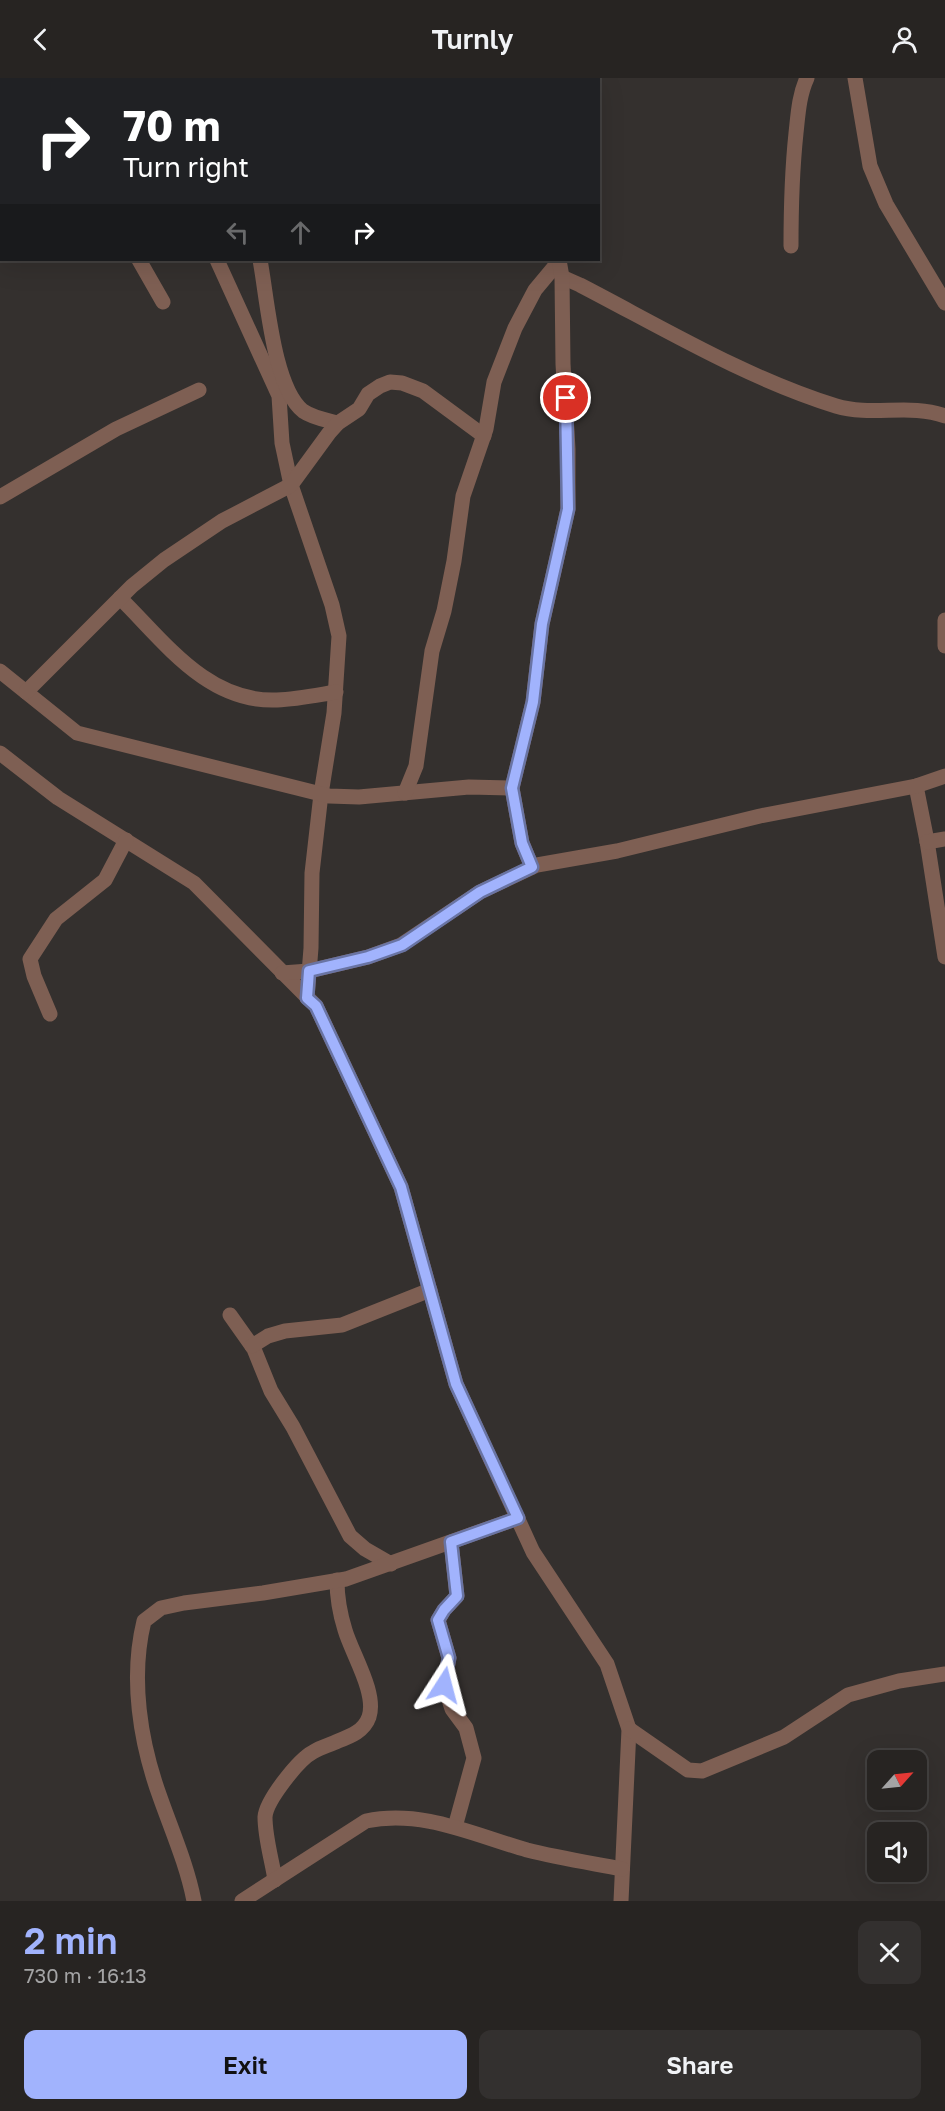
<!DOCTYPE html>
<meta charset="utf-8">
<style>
body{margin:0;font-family:"Golos Text",sans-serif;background:#33302f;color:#f1f3f6;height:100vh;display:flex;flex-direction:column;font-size:22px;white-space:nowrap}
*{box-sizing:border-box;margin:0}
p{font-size:20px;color:#a4a4a5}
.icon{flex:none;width:33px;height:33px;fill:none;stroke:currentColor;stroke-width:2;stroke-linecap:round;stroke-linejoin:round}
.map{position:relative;height:1823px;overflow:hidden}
.side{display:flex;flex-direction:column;background:#272422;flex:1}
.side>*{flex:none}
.hud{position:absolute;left:0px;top:0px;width:600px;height:183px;box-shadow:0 6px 24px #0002,0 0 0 2px #434140;background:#202124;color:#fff;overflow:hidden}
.needle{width:39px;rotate:63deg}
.tools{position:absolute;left:867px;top:1672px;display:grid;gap:12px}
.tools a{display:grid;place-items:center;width:60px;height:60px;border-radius:12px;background:#272422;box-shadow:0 6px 24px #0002,0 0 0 2px #434140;font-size:30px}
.pin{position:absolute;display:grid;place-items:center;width:51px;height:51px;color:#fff;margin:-26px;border:3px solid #fff;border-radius:50%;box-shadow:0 2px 6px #0007}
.me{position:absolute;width:66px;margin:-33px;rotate:9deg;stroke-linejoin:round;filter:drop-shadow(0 0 4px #0008)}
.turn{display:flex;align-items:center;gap:21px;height:126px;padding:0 24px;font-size:27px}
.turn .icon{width:78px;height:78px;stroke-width:2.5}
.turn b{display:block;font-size:42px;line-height:51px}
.lanes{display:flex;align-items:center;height:57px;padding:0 24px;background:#0003;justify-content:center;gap:30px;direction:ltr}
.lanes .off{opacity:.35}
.round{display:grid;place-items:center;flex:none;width:63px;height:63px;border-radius:12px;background:#33302f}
.summary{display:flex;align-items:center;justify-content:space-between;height:102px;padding:0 24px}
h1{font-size:36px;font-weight:600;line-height:45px;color:#a1b3fd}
.button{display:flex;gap:12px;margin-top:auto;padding:12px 24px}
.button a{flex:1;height:69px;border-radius:12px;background:#a1b3fd;color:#111;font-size:24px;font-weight:600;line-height:69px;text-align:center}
.button a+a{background:#33302f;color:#f1f3f6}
header{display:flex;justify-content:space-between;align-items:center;height:78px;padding:0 24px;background:#272422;font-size:27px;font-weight:600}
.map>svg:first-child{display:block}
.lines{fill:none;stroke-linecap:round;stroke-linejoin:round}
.minor{stroke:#7e5f53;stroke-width:15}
.route-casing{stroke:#6974a4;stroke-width:15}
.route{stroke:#a1b3fd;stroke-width:10}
</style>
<header><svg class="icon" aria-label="back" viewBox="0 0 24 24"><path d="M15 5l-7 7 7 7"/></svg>Turnly<svg class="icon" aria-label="person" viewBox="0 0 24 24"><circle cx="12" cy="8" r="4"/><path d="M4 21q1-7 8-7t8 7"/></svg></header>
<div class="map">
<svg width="945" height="1823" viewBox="0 0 945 1823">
<rect width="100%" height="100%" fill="#34302e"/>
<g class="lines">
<g class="minor">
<path d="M 88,0 L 88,2"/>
<path d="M 201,0 L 201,2"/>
<path d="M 364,0 L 365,2"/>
<path d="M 531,0 L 531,2"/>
<path d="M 855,0 L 870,88 L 886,126 L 945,225"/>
<path d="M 0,155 L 2,155"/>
<path d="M 791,168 C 791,130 792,93 796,55 C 798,37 799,17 807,0"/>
<path d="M 139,182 L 163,224"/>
<path d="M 217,182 L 279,318 L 282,365 L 291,407 L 332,527 L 339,558 L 334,635 L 321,716 L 312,795 L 311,870 L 307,920"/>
<path d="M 260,182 C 267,218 273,309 303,333 C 313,340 326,342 338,345"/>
<path d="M 562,199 L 580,207 C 663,250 746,300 836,328 C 872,339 910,325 945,338"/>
<path d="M 0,419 L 116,351 L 199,312"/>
<path d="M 120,520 C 164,563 207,625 277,622 C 297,621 317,617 336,614"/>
<path d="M 945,542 L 945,568"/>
<path d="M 0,593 L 77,655 L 329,718 L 359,719 L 469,709 L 512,710"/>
<path d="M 26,614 L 132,508 L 164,482 L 222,443 L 291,407 L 329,355 L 338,345 L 359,331 L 368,316 L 380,308 L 390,304 L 402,305 L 423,313 L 484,358"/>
<path d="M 0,675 L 58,720 L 194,805 L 316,928 L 401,1109 L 456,1306 L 533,1474 L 607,1586 L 629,1651 L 621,1823"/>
<path d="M 916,708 L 927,763 L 945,879"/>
<path d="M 405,715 L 416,688 L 432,573 L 444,533 L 454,483 L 463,418 L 486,351 L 494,304 L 515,250 L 535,212 L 560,182"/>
<path d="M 927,764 L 945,761"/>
<path d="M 532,789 L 522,765 L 512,710 L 533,624 L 542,546 L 568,431 L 568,371 L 563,286 L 562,199 L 559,182"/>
<path d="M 282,895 L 309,893 L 368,879 L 401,867 L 480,814 L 537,787 L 617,773 L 760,738 L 916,708 L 945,698"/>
<path d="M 50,936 L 34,898 L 30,881 L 56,841 L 105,802 L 126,762"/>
<path d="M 230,1237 L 254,1271 L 271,1313 L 293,1349 L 350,1458 L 365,1471 L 391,1486"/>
<path d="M 252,1268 L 268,1258 L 285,1253 L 342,1247 L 430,1212"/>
<path d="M 451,1464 L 457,1518 L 444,1532 L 438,1542 L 449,1580 L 444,1607 L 452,1631 L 466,1650 L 474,1680 L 455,1749"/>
<path d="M 629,1651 L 688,1692 L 702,1693 L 784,1659 L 848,1617 L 899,1603 L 945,1596"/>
<path d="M 275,1802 C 272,1782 265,1760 265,1739 C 266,1723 298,1682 313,1674 C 321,1669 330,1667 338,1663 C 351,1658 364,1653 369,1639 C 377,1615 352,1576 345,1552 C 340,1536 337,1519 337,1502"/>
<path d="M 194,1823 C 187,1787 172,1753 160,1719 C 140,1664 130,1600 144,1543 L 161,1530 L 184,1525 L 263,1515 L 346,1501 L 518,1440"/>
<path d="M 242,1823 L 366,1743 C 422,1731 474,1757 527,1772 C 559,1780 591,1785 622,1791"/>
</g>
</g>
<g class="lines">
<g class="route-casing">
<path id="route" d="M 444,1607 L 449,1580 L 438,1542 L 444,1532 L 457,1518 L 451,1464 L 518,1440 L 456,1306 L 401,1109 L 316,928 L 307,920 L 309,893 L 368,879 L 402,867 L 480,814 L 532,789 L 522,765 L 512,710 L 533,624 L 542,546 L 568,431 L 566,320"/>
</g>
<use href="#route" class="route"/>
</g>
</svg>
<div class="tools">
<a><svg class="needle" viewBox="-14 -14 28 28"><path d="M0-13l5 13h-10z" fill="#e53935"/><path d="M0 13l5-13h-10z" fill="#a4a4a5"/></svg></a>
<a><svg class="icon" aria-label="sound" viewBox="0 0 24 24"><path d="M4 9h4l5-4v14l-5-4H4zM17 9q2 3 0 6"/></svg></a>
</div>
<div class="pin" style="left:566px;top:320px;background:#d93025"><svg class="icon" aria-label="arrive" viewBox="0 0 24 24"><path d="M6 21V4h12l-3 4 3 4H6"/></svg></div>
<svg class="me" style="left:444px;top:1607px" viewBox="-20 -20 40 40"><path d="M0-17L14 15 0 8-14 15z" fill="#a1b3fd" stroke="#fff" stroke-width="4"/></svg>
<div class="hud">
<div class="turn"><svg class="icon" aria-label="right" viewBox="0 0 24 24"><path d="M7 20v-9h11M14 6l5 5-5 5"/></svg><div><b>70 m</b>Turn right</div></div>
<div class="lanes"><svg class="icon off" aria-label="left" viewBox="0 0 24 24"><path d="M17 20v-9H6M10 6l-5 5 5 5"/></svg><svg class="icon off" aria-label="ahead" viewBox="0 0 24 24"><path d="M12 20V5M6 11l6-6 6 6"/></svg><svg class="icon" aria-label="right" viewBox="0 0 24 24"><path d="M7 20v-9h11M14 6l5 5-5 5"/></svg></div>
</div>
</div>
<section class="side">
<div class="summary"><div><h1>2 min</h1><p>730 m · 16:13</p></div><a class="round"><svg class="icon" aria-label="close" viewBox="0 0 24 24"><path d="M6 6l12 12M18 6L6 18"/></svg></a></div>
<div class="button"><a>Exit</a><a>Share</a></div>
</section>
